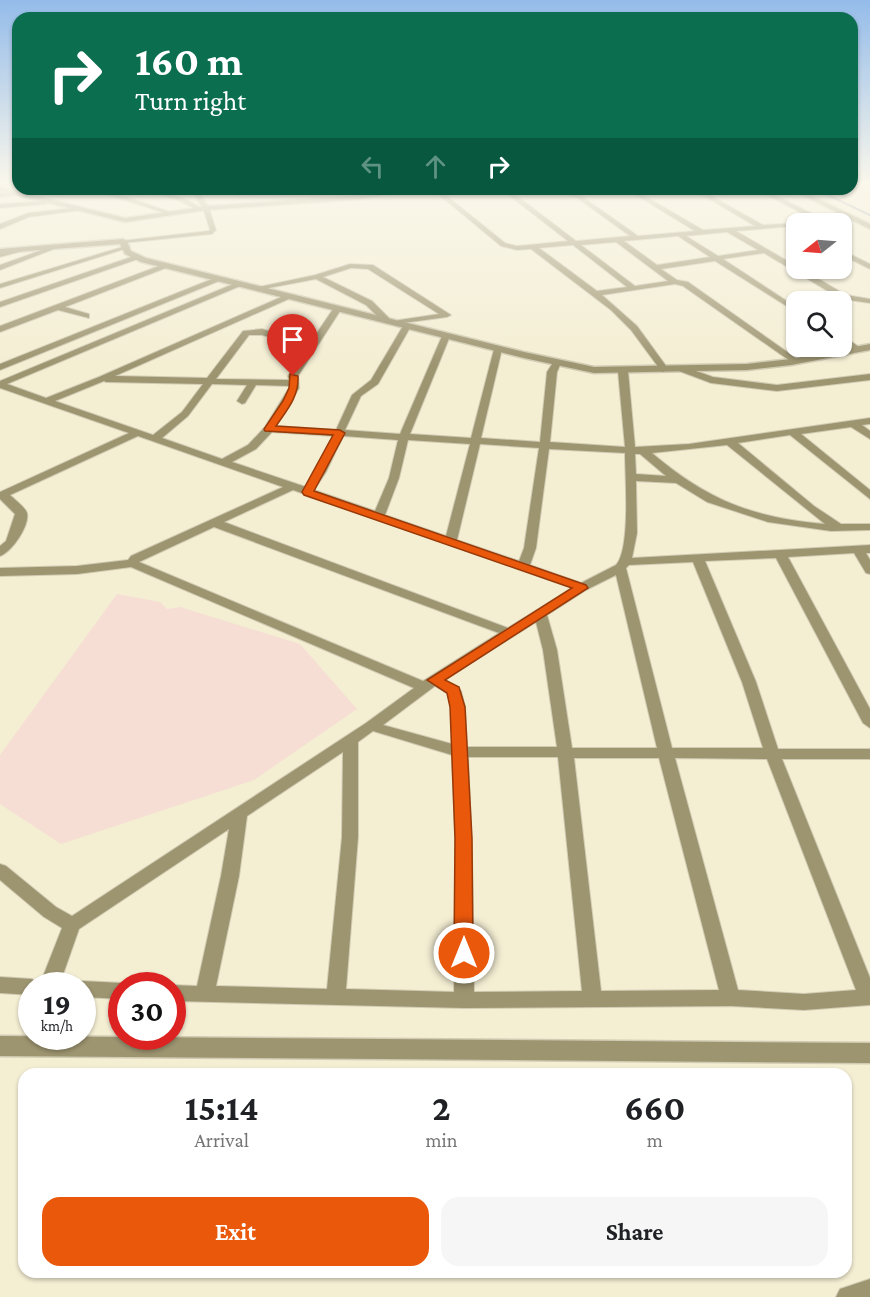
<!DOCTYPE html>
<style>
body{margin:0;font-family:"Crimson Pro",serif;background:#f6f6f6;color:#202124;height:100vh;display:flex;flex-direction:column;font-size:22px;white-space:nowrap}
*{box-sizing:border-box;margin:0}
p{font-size:20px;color:#757577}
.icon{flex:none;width:33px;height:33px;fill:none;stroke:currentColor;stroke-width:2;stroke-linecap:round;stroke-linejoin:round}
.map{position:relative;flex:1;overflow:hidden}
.panel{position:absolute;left:18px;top:1068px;width:834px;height:210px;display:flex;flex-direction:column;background:#fff;border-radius:18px;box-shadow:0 2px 4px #0004}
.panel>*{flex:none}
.hud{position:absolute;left:12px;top:12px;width:846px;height:183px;border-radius:18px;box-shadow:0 2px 4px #0004;background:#0b6e4f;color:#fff;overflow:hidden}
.needle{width:39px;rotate:253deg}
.buttons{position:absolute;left:786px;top:213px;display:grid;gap:12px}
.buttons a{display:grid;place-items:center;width:66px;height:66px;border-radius:12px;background:#fff;box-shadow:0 2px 4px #0004;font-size:30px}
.speed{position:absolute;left:18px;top:972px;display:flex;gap:12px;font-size:30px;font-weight:700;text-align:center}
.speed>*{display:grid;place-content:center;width:78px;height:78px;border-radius:50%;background:#fff;box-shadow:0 2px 4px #0004;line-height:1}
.speed small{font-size:15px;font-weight:400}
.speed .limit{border:9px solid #d22;background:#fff;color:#111}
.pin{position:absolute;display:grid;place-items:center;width:51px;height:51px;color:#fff;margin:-62px -26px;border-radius:50% 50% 50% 0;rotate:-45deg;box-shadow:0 0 6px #0007}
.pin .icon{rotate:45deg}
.me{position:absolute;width:66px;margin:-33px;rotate:0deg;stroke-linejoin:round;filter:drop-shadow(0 0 4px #0008)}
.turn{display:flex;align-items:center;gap:21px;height:126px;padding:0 24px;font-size:27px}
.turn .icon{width:78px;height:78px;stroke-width:2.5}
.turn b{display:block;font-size:42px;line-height:51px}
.lanes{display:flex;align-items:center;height:57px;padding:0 24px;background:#0003;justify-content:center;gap:30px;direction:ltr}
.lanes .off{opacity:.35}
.eta{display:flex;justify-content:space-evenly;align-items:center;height:102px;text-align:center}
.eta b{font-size:36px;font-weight:700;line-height:42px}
.cta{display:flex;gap:12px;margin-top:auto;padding:12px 24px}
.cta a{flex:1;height:69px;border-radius:18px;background:#ea580c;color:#fff;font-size:24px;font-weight:700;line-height:69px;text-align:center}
.cta a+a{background:#f6f6f6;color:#202124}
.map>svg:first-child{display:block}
.medical{fill:#f6ded4}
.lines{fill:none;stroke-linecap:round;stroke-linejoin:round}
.stream{stroke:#8793a9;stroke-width:2}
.minor-casing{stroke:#d1cbb3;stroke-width:2}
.tertiary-casing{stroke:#d1cbb3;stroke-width:3}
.minor{fill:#9d9470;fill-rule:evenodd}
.tertiary{fill:#9d9470;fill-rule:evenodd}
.route{fill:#ea580c;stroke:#983908;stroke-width:1.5}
</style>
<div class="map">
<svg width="870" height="1297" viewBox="0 0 870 1297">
<rect width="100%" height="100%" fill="#f4eed3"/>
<g class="medical">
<path d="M 207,189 L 394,189 L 352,195 L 239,202 L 233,193 L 209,193 Z"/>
<path d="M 117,594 L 160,602 L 167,609 L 180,607 L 300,644 L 357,709 L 254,780 L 61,844 L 0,804 L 0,755 Z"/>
</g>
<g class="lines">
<path class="stream" d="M 815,189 L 870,215"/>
<g class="minor-casing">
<g id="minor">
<path d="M 97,189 L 104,189 L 173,213 L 168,214 L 108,195 Z"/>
<path d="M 141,189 C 161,189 186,197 202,209 L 197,210 L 180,201 Z"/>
<path d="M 425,189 L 442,192 L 505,243 L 517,246 L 568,241 L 501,189 L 508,189 L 576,241 L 630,236 L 576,197 L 541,189 L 553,189 L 580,195 L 638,236 L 695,231 L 626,189 L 633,189 L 703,230 L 755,226 L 692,189 L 699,189 L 763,225 L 798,223 L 796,226 L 736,231 L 796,266 L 796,268 L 800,268 L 846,295 L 870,299 L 870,303 L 841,299 L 764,253 L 723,259 L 796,307 L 796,312 L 715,261 L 661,269 L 677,280 L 688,282 L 800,361 L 793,363 L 683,286 L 675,284 L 602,295 L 637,326 L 669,370 L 662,372 L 631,330 L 611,310 L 531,249 L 517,250 L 501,246 L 438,194 ZM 727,232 L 758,250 L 718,256 L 686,236 ZM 678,236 L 710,257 L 657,265 L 624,241 ZM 616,242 L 668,281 L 635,286 L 581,245 ZM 573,245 L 627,287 L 597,291 L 539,248 Z"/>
<path d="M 755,189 L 763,189 L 823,219 L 852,216 L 855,218 L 811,223 L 811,221 L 815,220 Z"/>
<path d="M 16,192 L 18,195 L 0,197 L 0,193 Z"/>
<path d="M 45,201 L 47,204 L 0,208 L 0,204 Z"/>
<path d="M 206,206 L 209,208 L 216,230 L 212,234 L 123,243 L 120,241 L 208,231 L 210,230 L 203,208 Z"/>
<path d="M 80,207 L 82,210 L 29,217 L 0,229 L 0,224 L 28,213 Z"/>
<path d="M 53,246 L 59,247 L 0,270 L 0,265 Z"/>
<path d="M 122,247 L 128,248 L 0,288 L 0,284 Z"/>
<path d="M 21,248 L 25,250 L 23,251 L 0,257 L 0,253 Z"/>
<path d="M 842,250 L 870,264 L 870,269 L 842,255 Z"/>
<path d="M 134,256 L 141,258 L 0,307 L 0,302 Z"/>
<path d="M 164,264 L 171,266 L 65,307 L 89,314 L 89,318 L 58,310 L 0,332 L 0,326 Z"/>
<path d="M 350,264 L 373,265 L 451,315 L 447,317 L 396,324 L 395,322 L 399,320 L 439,314 L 368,269 L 351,268 L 323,277 L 372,301 L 389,318 L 389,322 L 383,322 L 366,305 L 316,279 L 258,290 L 254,288 L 315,275 Z"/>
<path d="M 217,277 L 224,279 L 0,370 L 0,364 Z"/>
<path d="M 238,282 L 245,284 L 7,384 L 46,398 L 99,377 L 288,294 L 291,294 L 291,298 L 115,376 L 207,378 L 243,331 L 262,329 L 282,335 L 287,345 L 285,355 L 278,353 L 279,345 L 276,339 L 262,335 L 249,335 L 216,379 L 289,380 L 288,376 L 335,306 L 338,306 L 342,308 L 298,376 L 299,388 L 276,426 L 336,430 L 352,395 L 371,380 L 403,326 L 407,324 L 411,326 L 378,384 L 361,396 L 345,430 L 400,434 L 442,336 L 446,333 L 450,336 L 410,434 L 471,438 L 494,349 L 498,346 L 502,349 L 481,438 L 540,442 L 547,372 L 554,361 L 557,360 L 561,363 L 557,372 L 550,442 L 625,447 L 618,371 L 623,368 L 628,371 L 635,447 L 689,444 L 870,418 L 870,424 L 862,425 L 870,431 L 870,439 L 851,427 L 801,434 L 870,490 L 870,499 L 790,435 L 738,443 L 814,506 L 841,524 L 870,524 L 870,530 L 831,531 L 768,522 L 707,502 L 676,483 L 636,481 L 637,533 L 632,558 L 870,545 L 870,553 L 866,553 L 870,560 L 870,574 L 866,573 L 854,553 L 788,557 L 870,709 L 870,728 L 863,723 L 776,558 L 705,561 L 756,682 L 778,749 L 870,749 L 870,759 L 782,759 L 870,978 L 870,1005 L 804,1010 L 731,1006 L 464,1008 L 172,1001 L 172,986 L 171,986 L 172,985 L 197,986 L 221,876 L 229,829 L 79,929 L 59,986 L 32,986 L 32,995 L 0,993 L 0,977 L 32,979 L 40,984 L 62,928 L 44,917 L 0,880 L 0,864 L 6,866 L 56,907 L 72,916 L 366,723 L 414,688 L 131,567 L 77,574 L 0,576 L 0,568 L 77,566 L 128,560 L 131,556 L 283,487 L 138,436 L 10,495 C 15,500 25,507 27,513 C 30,525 12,552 0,556 L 0,546 L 6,541 L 15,514 L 0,499 L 0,492 L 129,433 L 0,388 L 0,381 ZM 104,381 L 106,382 L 203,384 L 182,412 L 153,435 L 55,401 ZM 212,384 L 247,385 L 237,401 L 242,404 L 245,403 L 256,385 L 289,386 L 289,388 L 265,427 L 248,445 L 222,459 L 162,438 L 188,416 ZM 272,432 L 333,436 L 316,472 L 306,487 L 232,462 L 256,449 ZM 343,436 L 398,440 L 389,478 L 375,511 L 314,490 L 326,472 ZM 408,440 L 470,444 L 446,536 L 385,515 L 399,478 ZM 480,444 L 539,448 L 524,548 L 519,561 L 457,540 ZM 727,445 L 825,524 C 753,518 707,500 652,453 ZM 549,449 L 625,453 C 625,477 631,548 616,565 L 581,583 L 530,565 L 536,548 ZM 635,454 L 640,454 L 666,476 L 636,474 ZM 293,490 L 572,588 L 508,628 L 224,522 ZM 214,527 L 499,633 L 423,681 L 139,562 ZM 693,562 L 742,682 L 763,748 L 672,748 L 626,568 L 629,565 ZM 616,575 L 657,748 L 572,748 L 557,650 L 547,615 L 586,590 ZM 536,622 L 543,650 L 557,747 L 467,747 L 465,707 L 461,691 L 444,680 ZM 435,686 L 447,693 L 451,707 L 452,744 L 383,725 ZM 373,731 L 452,755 L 456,859 L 454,992 L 346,989 L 358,837 L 358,742 ZM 343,752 L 342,837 L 327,989 L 216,986 L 239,876 L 247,816 ZM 468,757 L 558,757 L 582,991 L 474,992 L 472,859 ZM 574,758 L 659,758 L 719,990 L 601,991 ZM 675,758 L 767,759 L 856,990 L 804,994 L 738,990 Z"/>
<path d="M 842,335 L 859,347 L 859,351 L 853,351 L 842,342 Z"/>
<path d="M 682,366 L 713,377 L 777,385 L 870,374 L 870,380 L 777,391 L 711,383 L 679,371 L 679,367 Z"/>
<path d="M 82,981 L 122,983 L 129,986 L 122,986 L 122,999 L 82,997 L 82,986 L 74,986 Z"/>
<path d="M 870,1279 L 870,1297 L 836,1297 L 840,1289 Z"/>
</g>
</g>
<g class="tertiary-casing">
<g id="tertiary">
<path d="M 0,187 L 125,218 L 202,207 L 191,189 L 197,189 L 208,206 L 362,195 L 395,189 L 409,189 L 362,199 L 206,210 L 125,222 L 0,191 Z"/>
<path d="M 790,189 L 798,189 L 870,224 L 870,229 Z"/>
<path d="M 123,239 L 127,241 L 131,251 L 146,258 L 524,352 L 594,367 L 747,364 L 791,359 L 870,344 L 870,350 L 791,365 L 747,370 L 594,373 L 524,358 L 141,262 L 125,254 L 120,244 L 0,253 L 0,249 Z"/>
<path d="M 0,1036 L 870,1043 L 870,1063 L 0,1056 Z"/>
</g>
</g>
<use href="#minor" class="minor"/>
<use href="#tertiary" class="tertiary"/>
</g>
<linearGradient id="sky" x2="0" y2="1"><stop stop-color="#94bcea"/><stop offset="0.5" stop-color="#faf7eb"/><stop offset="1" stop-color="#faf7eb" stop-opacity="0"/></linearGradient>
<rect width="870" height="366" fill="url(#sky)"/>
<path class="route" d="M 290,374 L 298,376 C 299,397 287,410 276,426 L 340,430 L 345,433 L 314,491 L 586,585 L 588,588 L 445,680 L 459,687 L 465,707 L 472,838 L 473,953 L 470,959 L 464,961 L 457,959 L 454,953 L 455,838 L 450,707 L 447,693 L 427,680 L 572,588 L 304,495 L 302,492 L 333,435 L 265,431 L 264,429 L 283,401 L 289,388 Z"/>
</svg>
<div class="buttons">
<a><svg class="needle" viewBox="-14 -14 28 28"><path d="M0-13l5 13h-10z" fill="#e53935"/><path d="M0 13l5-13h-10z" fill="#757577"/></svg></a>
<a><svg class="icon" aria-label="search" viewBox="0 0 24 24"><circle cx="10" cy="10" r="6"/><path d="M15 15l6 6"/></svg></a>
</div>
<div class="speed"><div>19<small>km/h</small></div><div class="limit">30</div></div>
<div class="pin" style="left:293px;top:376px;background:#d93025"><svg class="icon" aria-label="arrive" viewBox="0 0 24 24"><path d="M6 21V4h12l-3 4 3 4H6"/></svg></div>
<svg class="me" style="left:464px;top:953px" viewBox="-20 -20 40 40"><circle r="17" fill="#ea580c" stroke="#fff" stroke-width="3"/><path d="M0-11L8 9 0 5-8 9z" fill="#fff"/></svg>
<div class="hud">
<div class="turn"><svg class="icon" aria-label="right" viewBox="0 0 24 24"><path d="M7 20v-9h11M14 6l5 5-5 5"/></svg><div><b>160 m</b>Turn right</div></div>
<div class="lanes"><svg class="icon off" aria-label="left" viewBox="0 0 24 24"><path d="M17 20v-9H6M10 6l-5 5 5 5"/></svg><svg class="icon off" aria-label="ahead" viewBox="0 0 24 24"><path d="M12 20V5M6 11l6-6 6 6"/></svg><svg class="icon" aria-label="right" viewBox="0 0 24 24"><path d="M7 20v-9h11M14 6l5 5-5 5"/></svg></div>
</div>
<section class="panel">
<div class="eta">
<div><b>15:14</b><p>Arrival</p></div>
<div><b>2</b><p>min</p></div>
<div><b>660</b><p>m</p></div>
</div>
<div class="cta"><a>Exit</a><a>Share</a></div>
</section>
</div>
